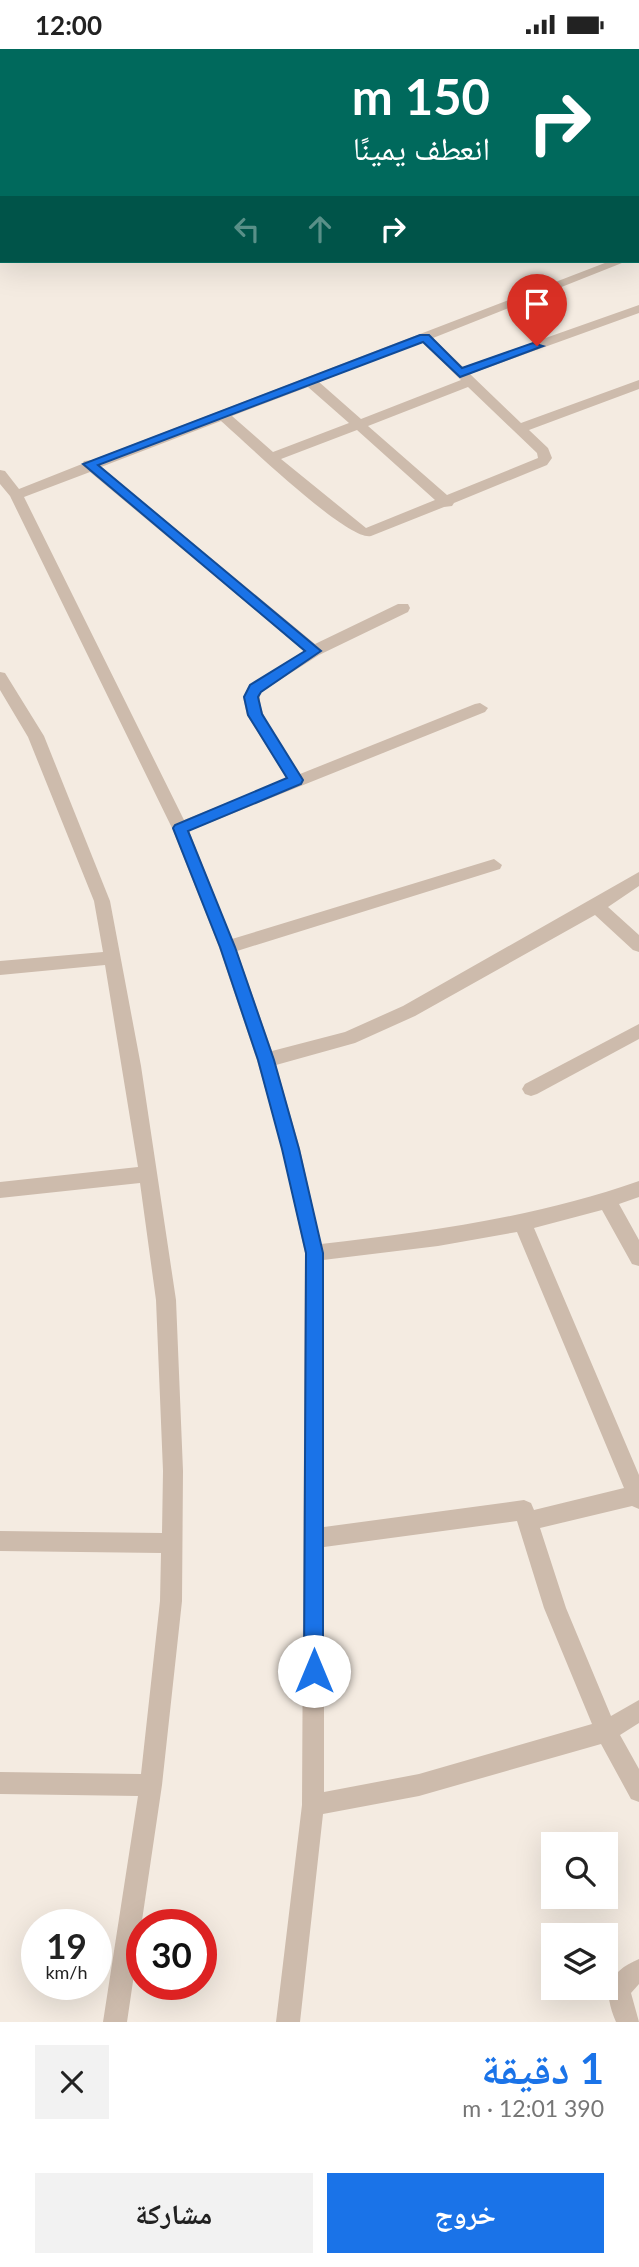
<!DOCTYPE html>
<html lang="ar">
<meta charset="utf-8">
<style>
body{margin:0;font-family:Lato,"Noto Naskh Arabic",sans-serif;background:#f2f2f2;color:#222;direction:rtl;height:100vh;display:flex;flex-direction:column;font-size:26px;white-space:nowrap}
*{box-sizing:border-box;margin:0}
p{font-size:23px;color:#767676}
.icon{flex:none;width:38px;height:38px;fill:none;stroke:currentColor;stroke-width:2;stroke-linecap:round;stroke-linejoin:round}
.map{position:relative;height:1973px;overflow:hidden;direction:ltr}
.details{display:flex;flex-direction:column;background:#fff;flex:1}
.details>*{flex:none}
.guide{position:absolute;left:0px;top:0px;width:640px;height:214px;box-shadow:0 7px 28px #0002;direction:rtl;background:#00695c;color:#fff;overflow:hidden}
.tools{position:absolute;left:541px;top:1783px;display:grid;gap:14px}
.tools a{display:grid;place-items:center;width:77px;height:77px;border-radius:0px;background:#fff;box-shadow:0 7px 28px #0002;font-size:35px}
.speed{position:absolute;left:21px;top:1860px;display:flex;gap:14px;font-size:35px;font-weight:700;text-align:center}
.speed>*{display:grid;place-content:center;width:91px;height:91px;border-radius:50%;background:#fff;box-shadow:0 7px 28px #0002;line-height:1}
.speed small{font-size:18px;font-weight:400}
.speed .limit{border:10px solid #d22;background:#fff;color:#111}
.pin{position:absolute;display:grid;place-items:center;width:60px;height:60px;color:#fff;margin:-72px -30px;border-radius:50% 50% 50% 0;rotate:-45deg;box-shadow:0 0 7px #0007}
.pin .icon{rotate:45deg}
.me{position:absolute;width:77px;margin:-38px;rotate:0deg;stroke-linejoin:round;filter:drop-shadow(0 0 5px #0008)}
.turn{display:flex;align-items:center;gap:24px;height:147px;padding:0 35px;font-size:32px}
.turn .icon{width:91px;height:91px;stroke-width:2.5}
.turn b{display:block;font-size:49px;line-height:60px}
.lanes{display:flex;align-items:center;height:66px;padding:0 35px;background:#0003;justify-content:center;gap:35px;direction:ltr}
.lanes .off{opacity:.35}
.round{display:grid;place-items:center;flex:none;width:74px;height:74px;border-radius:0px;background:#f2f2f2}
.head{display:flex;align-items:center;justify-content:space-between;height:119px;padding:0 35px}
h1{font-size:42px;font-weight:700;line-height:52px;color:#1a73e8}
.cta{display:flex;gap:14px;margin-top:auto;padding:14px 35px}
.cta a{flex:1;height:80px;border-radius:0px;background:#1a73e8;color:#fff;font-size:28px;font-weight:700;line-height:80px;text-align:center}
.cta a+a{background:#f2f2f2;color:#222}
.status{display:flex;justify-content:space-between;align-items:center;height:49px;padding:0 35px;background:#fff;direction:ltr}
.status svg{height:19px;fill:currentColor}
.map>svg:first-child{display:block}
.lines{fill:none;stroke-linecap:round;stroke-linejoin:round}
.minor{fill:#cdbbac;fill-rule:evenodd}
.route{fill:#1a73e8;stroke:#114b97;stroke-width:2}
</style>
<div class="status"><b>12:00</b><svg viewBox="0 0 49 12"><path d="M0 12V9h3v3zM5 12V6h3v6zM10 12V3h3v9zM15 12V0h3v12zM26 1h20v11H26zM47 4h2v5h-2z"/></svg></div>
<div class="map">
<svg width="639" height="1973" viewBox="0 0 639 1973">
<rect width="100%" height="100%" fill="#f4ebe1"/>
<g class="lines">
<g class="minor">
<path d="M 610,212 L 627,212 L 433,289 L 463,318 L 639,256 L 639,264 L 470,325 L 521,374 L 639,331 L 639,340 L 529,381 L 548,399 L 552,409 L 547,416 L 454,454 L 452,457 L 444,458 L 371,487 C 348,493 243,391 221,372 L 101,418 L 315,595 L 398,555 L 408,555 L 410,559 L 408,563 L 319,606 L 261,643 C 253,663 289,707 300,725 L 475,655 L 480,654 L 488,659 L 485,663 L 189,782 L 232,890 L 494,810 L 502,816 L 500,820 L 237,902 L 272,1002 L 345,983 L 403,957 L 639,823 L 639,837 L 608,858 L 639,886 L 639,903 L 633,901 L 595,866 L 415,967 L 355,994 L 276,1016 L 300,1100 L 321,1195 C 430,1183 536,1168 639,1132 L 639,1148 L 619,1155 L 639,1191 L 639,1217 L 632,1215 L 602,1161 L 534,1179 L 639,1426 L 639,1460 L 632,1457 L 540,1479 L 566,1559 L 611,1667 L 639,1651 L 639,1674 L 620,1686 L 639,1720 L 639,1753 L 631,1750 L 601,1695 L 419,1747 L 323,1765 L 300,1973 L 276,1973 L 302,1756 L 305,1204 L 282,1100 L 257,1011 L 219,898 L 172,779 L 10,447 L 0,435 L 0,421 L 5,422 L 19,440 L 82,415 L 84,412 L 92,411 ZM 422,293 L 461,331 L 361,370 L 319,333 ZM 308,338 L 349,374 L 273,403 L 232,367 ZM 468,338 L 537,404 L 538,409 L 447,446 L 368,377 ZM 357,381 L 435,451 L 366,479 L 281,410 ZM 90,423 L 304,602 L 250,636 L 243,648 L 247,666 L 287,730 L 184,771 L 24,448 ZM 517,1183 L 624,1439 L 534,1461 L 531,1454 L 524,1451 L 324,1478 L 323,1211 L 438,1197 ZM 517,1472 L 544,1559 L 592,1675 L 419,1725 L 324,1743 L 324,1498 Z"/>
<path d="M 0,623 L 5,624 L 44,687 L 110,852 L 141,1017 L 176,1251 L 183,1422 L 182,1552 L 162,1736 L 127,1973 L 103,1973 L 138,1747 L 0,1745 L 0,1723 L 141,1725 L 160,1552 L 161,1504 L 0,1502 L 0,1482 L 162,1484 L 163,1422 L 156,1251 L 140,1134 L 0,1149 L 0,1133 L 138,1118 L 105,916 L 0,926 L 0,912 L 103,903 L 94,852 L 28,688 L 0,641 Z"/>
<path d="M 639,975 L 639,990 L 537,1045 L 531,1047 L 525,1045 L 522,1040 L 525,1035 Z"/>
<path d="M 639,1910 L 639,1935 L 631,1944 L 639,1973 L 616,1973 C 603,1942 606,1924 639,1910 Z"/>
</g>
</g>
<path class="route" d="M 420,286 L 429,286 L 462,319 L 533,294 L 543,297 L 460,328 L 423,293 L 98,416 L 321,602 L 261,643 L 258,648 L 262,665 L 303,731 L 301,735 L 188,782 L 235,898 L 274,1011 L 299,1100 L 323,1204 L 323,1622 L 321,1629 L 314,1632 L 307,1629 L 304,1622 L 306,1204 L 282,1100 L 258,1011 L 220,898 L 173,779 L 175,776 L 287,729 L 248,666 L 244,648 L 250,636 L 305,602 L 83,415 Z"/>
</svg>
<div class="tools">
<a><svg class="icon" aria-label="search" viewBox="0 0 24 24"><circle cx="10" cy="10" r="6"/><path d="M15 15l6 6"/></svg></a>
<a><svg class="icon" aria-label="layers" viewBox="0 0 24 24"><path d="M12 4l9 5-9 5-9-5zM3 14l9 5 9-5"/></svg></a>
</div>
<div class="speed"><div>19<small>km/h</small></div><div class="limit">30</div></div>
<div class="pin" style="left:537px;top:297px;background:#d93025"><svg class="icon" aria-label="arrive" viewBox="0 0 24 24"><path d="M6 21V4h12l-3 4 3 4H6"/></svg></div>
<svg class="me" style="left:314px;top:1622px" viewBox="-20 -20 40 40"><circle r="19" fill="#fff"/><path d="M0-13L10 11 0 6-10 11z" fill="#1a73e8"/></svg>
<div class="guide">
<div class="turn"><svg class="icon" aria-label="right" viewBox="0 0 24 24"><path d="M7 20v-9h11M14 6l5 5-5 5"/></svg><div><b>150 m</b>انعطف يمينًا</div></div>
<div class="lanes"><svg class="icon off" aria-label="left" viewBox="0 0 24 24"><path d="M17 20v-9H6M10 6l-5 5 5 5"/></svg><svg class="icon off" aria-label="ahead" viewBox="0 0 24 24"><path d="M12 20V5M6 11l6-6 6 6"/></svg><svg class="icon" aria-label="right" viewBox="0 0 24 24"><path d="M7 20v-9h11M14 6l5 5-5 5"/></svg></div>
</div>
</div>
<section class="details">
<div class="head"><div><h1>1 دقيقة</h1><p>390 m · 12:01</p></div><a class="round"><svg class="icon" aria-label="close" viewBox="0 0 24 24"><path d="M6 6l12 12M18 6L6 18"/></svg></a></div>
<div class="cta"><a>خروج</a><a>مشاركة</a></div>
</section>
